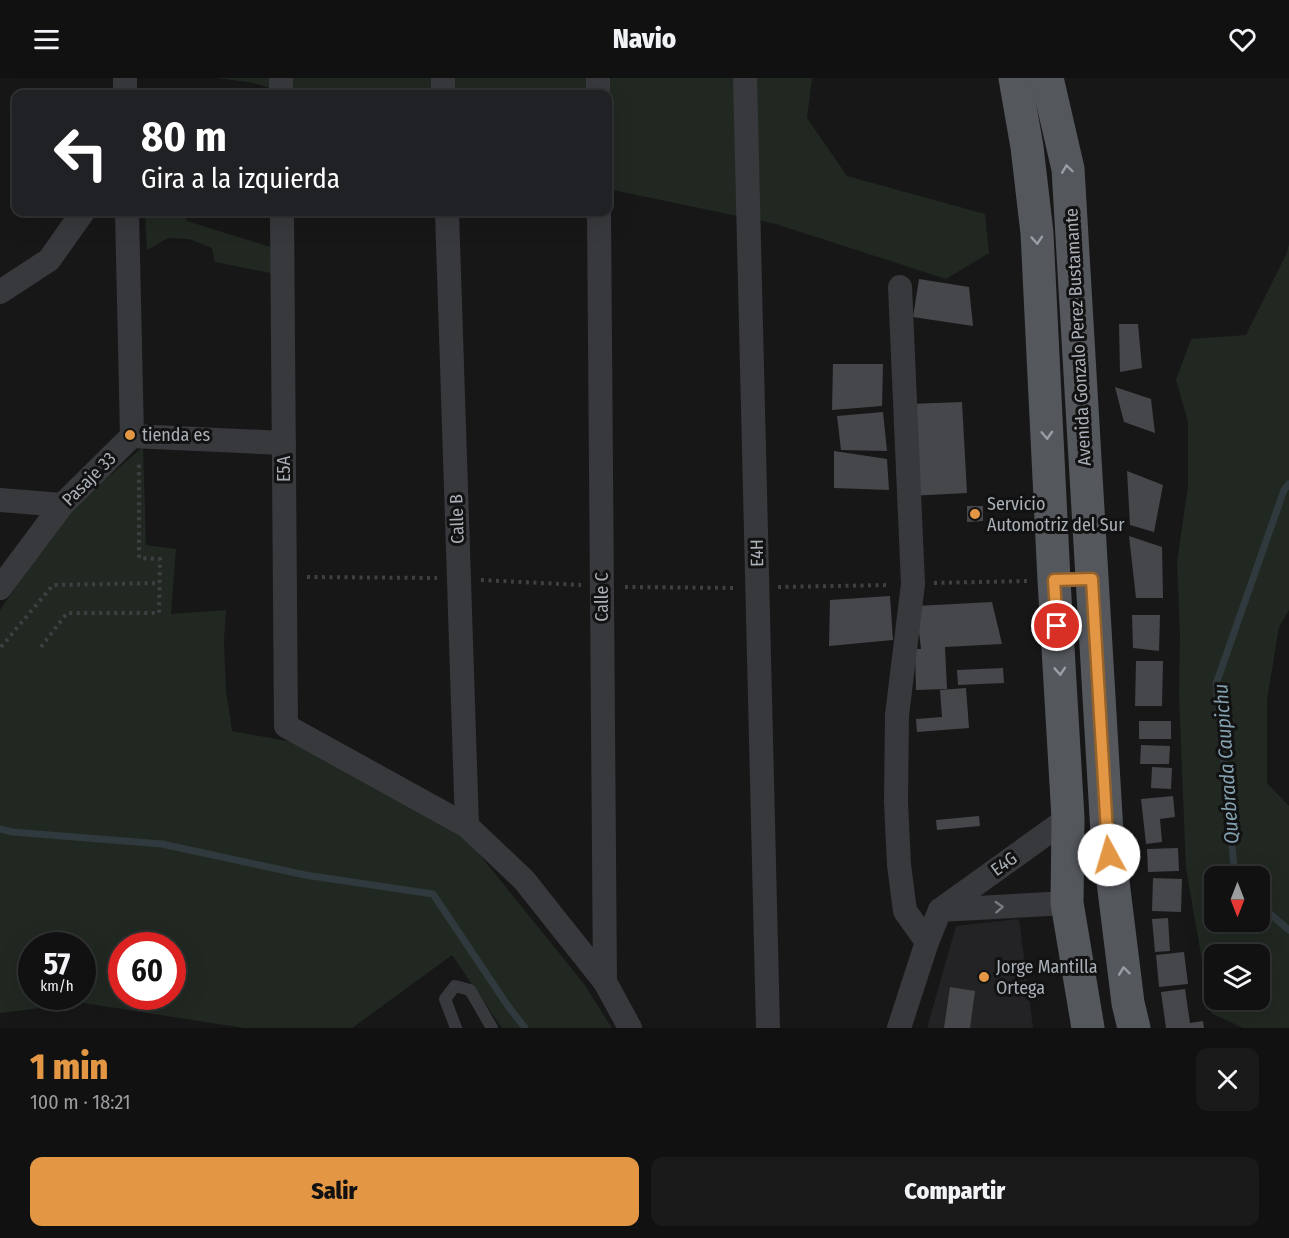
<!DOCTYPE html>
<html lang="es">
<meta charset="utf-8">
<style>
body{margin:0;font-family:"Fira Sans Condensed",sans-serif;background:#1a1a1b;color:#f1f3f6;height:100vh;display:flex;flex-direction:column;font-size:22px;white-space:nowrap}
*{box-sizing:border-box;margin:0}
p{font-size:20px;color:#9c9d9f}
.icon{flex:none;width:33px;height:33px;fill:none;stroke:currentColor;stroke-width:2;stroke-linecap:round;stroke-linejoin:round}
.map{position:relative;height:950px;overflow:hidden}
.details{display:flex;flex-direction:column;background:#111112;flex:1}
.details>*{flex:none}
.hud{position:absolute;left:12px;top:12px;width:600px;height:126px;border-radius:12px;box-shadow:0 6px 24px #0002,0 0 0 2px #303132;background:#202124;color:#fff;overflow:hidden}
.needle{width:39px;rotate:180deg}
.tools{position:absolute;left:1204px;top:788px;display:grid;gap:12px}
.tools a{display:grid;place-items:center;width:66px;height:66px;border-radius:12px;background:#111112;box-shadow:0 6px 24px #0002,0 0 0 2px #303132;font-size:30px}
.speed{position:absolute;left:18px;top:854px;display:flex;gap:12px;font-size:30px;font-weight:700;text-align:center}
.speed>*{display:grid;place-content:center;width:78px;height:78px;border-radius:50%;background:#111112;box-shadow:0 6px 24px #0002,0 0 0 2px #303132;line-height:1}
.speed small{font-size:15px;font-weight:400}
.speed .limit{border:9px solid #d22;background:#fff;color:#111}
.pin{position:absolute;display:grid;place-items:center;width:51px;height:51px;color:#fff;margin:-26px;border:3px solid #fff;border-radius:50%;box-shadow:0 2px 6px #0007}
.me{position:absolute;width:66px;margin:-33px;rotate:354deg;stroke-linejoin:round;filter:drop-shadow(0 0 4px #0008)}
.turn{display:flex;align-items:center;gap:21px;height:126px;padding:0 30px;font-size:27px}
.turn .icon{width:78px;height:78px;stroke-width:2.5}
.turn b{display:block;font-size:42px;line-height:51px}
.round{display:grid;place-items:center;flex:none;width:63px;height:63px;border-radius:12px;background:#1a1a1b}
.summary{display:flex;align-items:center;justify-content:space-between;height:102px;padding:0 30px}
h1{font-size:36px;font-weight:800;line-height:45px;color:#e39744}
.primary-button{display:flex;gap:12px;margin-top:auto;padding:12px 30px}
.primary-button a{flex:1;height:69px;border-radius:12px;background:#e39744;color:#111;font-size:24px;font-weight:800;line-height:69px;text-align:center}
.primary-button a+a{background:#1a1a1b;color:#f1f3f6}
header{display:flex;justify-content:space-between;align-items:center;height:78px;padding:0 30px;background:#111112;font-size:27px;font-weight:800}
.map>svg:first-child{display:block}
.built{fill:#232325}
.green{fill:#212821;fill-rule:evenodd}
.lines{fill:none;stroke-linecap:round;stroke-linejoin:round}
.stream{stroke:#30393d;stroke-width:7}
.building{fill:#46474b}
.path{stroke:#3e4044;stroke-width:4;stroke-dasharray:3 4.5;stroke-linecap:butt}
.lane{stroke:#38393d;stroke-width:12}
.street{stroke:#38393d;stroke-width:24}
.primary{stroke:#54575c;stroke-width:33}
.oneway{stroke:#999ea5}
.oneway2{stroke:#777a80}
.route-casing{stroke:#94622c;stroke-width:15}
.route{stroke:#e39744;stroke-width:10}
.poi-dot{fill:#e39744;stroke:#121213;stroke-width:2}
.labels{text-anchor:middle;stroke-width:6;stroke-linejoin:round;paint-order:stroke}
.street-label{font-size:18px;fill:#aab0b7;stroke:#121213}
.poi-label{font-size:18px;fill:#aab0b7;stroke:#121213;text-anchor:start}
.water-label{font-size:20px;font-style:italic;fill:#84a1af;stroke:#121213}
</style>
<header><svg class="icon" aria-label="menu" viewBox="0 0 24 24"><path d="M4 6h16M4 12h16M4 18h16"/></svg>Navio<svg class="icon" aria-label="heart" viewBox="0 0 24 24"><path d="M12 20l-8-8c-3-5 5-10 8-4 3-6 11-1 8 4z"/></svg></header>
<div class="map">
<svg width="1289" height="950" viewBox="0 0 1289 950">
<rect width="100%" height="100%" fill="#171718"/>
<path class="built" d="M 1019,841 L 1033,950 L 927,950 L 956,848 Z"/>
<g class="green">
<path d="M 217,0 L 812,0 L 807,40 L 847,98 L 985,136 L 989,175 L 946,201 L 776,146 L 608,111 L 608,16 L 289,16 L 254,5 Z"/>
<path d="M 145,134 L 183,134 L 187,143 L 274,170 L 275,196 L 215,184 L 212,170 L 189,161 L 168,160 L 147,172 Z"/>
<path d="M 1289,166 L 1289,532 L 1279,549 L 1267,622 L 1267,705 L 1289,728 L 1289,950 L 1243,950 L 1211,935 L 1186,790 L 1179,617 L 1180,556 L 1177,484 L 1188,408 L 1188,344 L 1176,302 L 1191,261 L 1246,257 L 1286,177 ZM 1215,798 L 1260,798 L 1260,843 L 1215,843 ZM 1215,876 L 1260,876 L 1260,921 L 1215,921 Z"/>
<path d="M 143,369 L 146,467 L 176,471 L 171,536 L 226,532 L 224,563 L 226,613 L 232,653 L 292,664 L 446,735 L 584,906 L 612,950 L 502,950 L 452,877 L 352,950 L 244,950 L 83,925 L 0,935 L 0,532 L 70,432 ZM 32,867 L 82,867 L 82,918 L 32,918 ZM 122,867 L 172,867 L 172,918 L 122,918 Z"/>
</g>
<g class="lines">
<g class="stream">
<path d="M 0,751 L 12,754 L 162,766 L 305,797 L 433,816 L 508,928 L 525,950"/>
<path d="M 1235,798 L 1216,606 L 1284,412 L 1289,406"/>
<path d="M 1260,827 L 1289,852"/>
</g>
</g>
<g class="building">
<path d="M 919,201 L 969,209 L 973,248 L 913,239 Z"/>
<path d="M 1119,246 L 1138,246 L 1142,290 L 1120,294 Z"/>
<path d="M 833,286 L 883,286 L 882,328 L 832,332 Z"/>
<path d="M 1115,309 L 1151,321 L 1155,355 L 1124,344 Z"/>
<path d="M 962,324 L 967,415 L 909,418 L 909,326 Z"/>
<path d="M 883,334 L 887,373 L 841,372 L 837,338 Z"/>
<path d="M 834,373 L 887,381 L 889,412 L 834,410 Z"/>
<path d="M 1127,393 L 1163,407 L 1154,454 L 1130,447 Z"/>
<path d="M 967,428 L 983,428 L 983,443 L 967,444 Z"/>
<path d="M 1129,458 L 1162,469 L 1163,520 L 1136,520 Z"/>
<path d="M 890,518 L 893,562 L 829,568 L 830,522 Z"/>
<path d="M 992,524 L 1002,566 L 945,569 L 947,611 L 916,612 L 915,571 L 921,571 L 916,528 Z"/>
<path d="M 1132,537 L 1160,537 L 1159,573 L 1133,570 Z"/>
<path d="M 1136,583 L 1163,583 L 1162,628 L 1135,628 Z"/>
<path d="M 1003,590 L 1004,605 L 958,607 L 957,592 Z"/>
<path d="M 966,610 L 969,650 L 917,654 L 916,641 L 942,639 L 940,612 Z"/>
<rect x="1139" y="643" width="32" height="18"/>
<path d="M 1141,667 L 1170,668 L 1169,686 L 1140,686 Z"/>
<path d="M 1152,689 L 1172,690 L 1171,711 L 1151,710 Z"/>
<path d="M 1173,718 L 1175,739 L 1160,741 L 1162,764 L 1146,766 L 1141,721 Z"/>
<path d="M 979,738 L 980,748 L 937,752 L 936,742 Z"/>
<path d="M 1178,770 L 1179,793 L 1148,794 L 1147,771 Z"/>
<path d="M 1153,800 L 1182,801 L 1181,834 L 1152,833 Z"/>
<path d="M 1168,840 L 1170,873 L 1155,874 L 1152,841 Z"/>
<path d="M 1184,874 L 1188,906 L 1159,909 L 1156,877 Z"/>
<path d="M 950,909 L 975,913 L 970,950 L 944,950 Z"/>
<path d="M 1185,911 L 1190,945 L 1203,943 L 1204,950 L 1166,950 L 1161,914 Z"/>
</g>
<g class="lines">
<g class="path">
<path d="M 307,499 L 437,500"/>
<path d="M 481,502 L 581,507"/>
<path d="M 934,505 L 1028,503"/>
<path d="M 625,509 L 737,510"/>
<path d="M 778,509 L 890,507"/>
<path d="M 1,569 L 53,507 L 160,505"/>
<path d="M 41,569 L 67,535 L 159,535 L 160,481 L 139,480 L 139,383"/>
</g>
<path class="lane" d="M 456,950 L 445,921 L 455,908 L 470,912 L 492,950"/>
<g class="street">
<path d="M 125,0 L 125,16"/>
<path d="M 281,0 L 281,16"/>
<path d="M 443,0 L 443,16"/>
<path d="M 598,0 L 598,16"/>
<path d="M 745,0 L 768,950"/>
<path d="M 127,134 L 132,358"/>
<path d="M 282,134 L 286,648 L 467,748 L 524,802 L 605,904 L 630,950"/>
<path d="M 447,134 L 467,748"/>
<path d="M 599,134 L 605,904"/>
<path d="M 900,209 L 913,506 L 897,637 L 896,724 L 899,787 L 905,833 L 927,864"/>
<path d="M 0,214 L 49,182 L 83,134"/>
<path d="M 0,422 L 62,427"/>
<path d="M 0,510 L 62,427 L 132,358 L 284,365"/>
<path d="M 940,832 L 1067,825"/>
<path d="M 899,950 L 927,864 L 940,832 L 1068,740"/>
</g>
<g class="primary">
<path d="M 1015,0 L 1027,69 L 1037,155 L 1054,502 L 1068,740 L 1067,825 L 1088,950"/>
<path d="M 1047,0 L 1068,91 L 1107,755 L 1128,925 L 1134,950"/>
</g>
</g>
<defs><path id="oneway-chevron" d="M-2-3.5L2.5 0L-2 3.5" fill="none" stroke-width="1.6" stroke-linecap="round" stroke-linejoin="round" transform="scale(1.5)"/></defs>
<g class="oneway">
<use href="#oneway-chevron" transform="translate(1067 91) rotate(-98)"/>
<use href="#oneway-chevron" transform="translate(1037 162) rotate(86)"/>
<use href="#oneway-chevron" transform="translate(1047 357) rotate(87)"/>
<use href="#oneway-chevron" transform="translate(1060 593) rotate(86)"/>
<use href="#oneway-chevron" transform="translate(1124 893) rotate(-97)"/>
</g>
<use class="oneway2" href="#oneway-chevron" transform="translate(999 829) rotate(-3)"/>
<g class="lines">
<g class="route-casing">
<path id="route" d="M 1057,548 L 1054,502 L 1092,501 L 1107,755 L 1109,777"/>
</g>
<use href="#route" class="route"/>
</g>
<g class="poi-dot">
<circle cx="130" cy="357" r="6"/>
<circle cx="975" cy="436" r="6"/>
<circle cx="984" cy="899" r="6"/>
</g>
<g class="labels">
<g class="street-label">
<text transform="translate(1078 259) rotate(-93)" y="6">Avenida Gonzalo Perez Bustamante</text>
<text transform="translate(284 391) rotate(-90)" y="6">E5A</text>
<text transform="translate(89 401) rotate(-45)" y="6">Pasaje 33</text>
<text transform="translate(457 441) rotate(-92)" y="6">Calle B</text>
<text transform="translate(757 475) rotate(-91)" y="6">E4H</text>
<text transform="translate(602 519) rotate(-90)" y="6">Calle C</text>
<text transform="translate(1004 786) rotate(-36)" y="6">E4G</text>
</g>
<g class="poi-label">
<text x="142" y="363">tienda es</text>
<text x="987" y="432">Servicio<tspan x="987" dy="21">Automotriz del Sur</tspan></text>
<text x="996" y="895">Jorge Mantilla<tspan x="996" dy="21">Ortega</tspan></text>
</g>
<g class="water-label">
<text transform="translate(1226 686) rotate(-94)" y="7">Quebrada Caupichu</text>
</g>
</g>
</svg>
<div class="tools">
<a><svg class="needle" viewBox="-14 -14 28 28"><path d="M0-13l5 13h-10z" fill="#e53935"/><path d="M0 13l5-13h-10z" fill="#9c9d9f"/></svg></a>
<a><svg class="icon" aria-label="layers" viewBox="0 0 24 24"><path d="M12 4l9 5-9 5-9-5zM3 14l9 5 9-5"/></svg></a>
</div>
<div class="speed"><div>57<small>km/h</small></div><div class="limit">60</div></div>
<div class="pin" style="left:1057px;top:548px;background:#d93025"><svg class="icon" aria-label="arrive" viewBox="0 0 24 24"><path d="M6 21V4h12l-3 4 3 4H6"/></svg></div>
<svg class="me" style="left:1109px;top:777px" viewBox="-20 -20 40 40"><circle r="19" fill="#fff"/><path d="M0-13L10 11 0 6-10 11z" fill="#e39744"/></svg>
<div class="hud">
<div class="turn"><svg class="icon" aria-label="left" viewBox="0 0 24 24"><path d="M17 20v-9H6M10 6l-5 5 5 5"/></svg><div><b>80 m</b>Gira a la izquierda</div></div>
</div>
</div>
<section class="details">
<div class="summary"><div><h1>1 min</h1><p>100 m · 18:21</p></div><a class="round"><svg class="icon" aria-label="close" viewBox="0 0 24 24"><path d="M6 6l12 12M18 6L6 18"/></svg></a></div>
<div class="primary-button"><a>Salir</a><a>Compartir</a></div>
</section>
